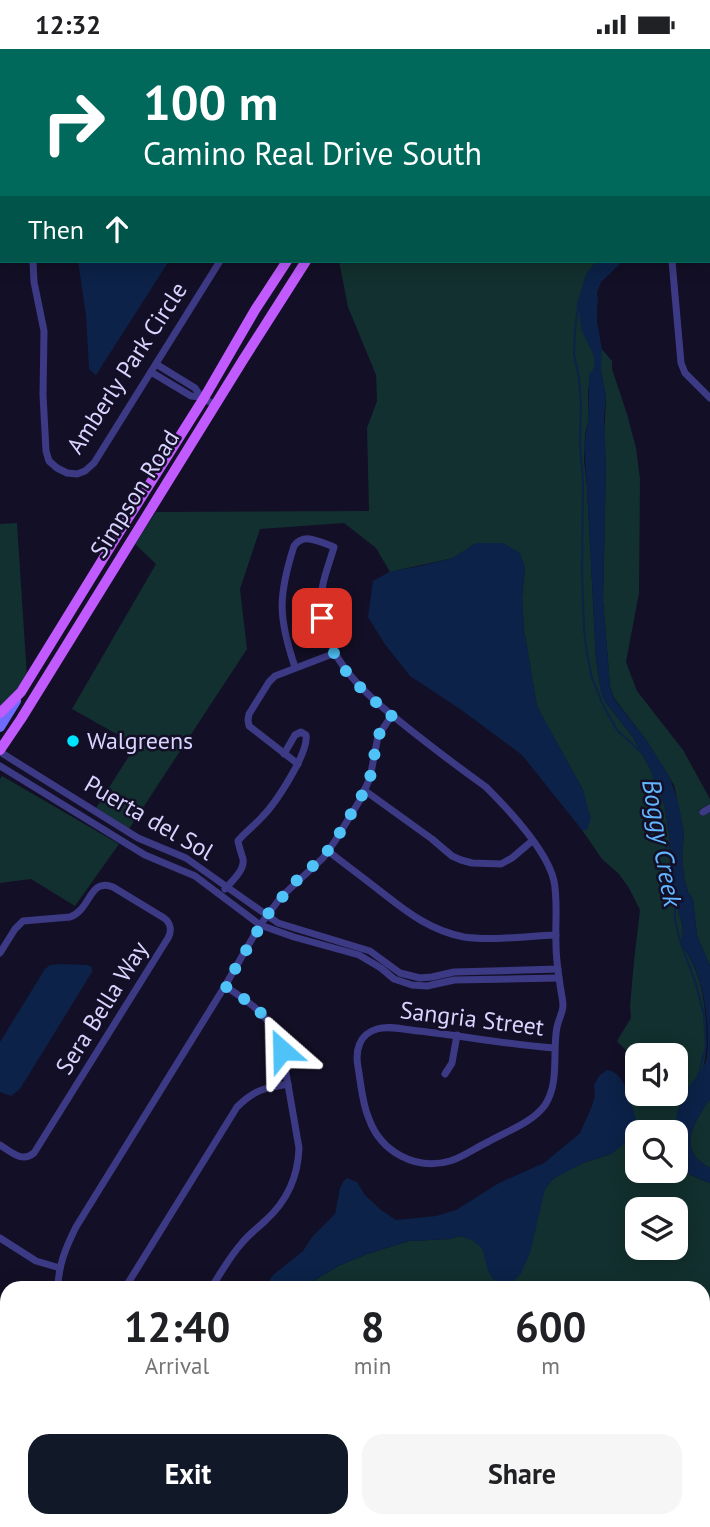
<!DOCTYPE html>
<style>
body{margin:0;font-family:"PT Sans",sans-serif;background:#f6f6f6;color:#202124;height:100vh;display:flex;flex-direction:column;font-size:26px;white-space:nowrap}
*{box-sizing:border-box;margin:0}
p{font-size:23px;color:#757577}
.icon{flex:none;width:38px;height:38px;fill:none;stroke:currentColor;stroke-width:2;stroke-linecap:round;stroke-linejoin:round}
.map{position:relative;flex:1;overflow:hidden}
.drawer{position:absolute;left:0px;top:1232px;width:710px;height:247px;display:flex;flex-direction:column;background:#fff;border-radius:21px 21px 0 0;box-shadow:0 4px 18px #0003}
.drawer>*{flex:none}
.banner{position:absolute;left:0px;top:0px;width:710px;height:214px;box-shadow:0 4px 18px #0003;background:#00695c;color:#fff;overflow:hidden}
.buttons{position:absolute;left:625px;top:994px;display:grid;gap:14px}
.buttons a{display:grid;place-items:center;width:63px;height:63px;border-radius:14px;background:#fff;box-shadow:0 4px 18px #0003;font-size:35px}
.pin{position:absolute;display:grid;place-items:center;width:60px;height:60px;color:#fff;margin:-30px;border-radius:14px;box-shadow:0 4px 10px #0006}
.me{position:absolute;width:77px;margin:-38px;rotate:335deg;stroke-linejoin:round;filter:drop-shadow(0 0 5px #0008)}
.turn{display:flex;align-items:center;gap:24px;height:147px;padding:0 28px;font-size:32px}
.turn .icon{width:91px;height:91px;stroke-width:2.5}
.turn b{display:block;font-size:49px;line-height:60px}
.then{display:flex;align-items:center;height:66px;padding:0 28px;background:#0003;gap:14px;font-size:26px}
.eta{display:flex;justify-content:space-evenly;align-items:center;height:119px;text-align:center}
.eta b{font-size:42px;font-weight:600;line-height:49px}
.primary-button{display:flex;gap:14px;margin-top:auto;padding:14px 28px}
.primary-button a{flex:1;height:80px;border-radius:21px;background:#111827;color:#fff;font-size:28px;font-weight:600;line-height:80px;text-align:center}
.primary-button a+a{background:#f6f6f6;color:#202124}
.status{display:flex;justify-content:space-between;align-items:center;height:49px;padding:0 35px;background:#fff;direction:ltr}
.status svg{height:19px;fill:currentColor}
.map>svg:first-child{display:block}
.green{fill:#12302f;fill-rule:evenodd}
.water{fill:#0c2248}
.lines{fill:none;stroke-linecap:round;stroke-linejoin:round}
.stream{stroke:#0c2248;stroke-width:2}
.minor{stroke:#3d3a85;stroke-width:7}
.secondary{stroke:#6f6bff;stroke-width:10}
.primary{stroke:#c25bff;stroke-width:10}
.route{stroke:#4fc3f7;stroke-width:12;stroke-dasharray:0 21.6}
.poi-dot{fill:#00e5ff;stroke:#130f26;stroke-width:2.5}
.labels{text-anchor:middle;stroke-width:5;stroke-linejoin:round;paint-order:stroke}
.street-label{font-size:24px;fill:#d9d4ff;stroke:#130f26}
.poi-label{font-size:24px;fill:#d9d4ff;stroke:#130f26;text-anchor:start}
.water-label{font-size:26px;font-style:italic;fill:#62b6ff;stroke:#130f26}
</style>
<div class="status"><b>12:32</b><svg viewBox="0 0 49 12"><path d="M0 12V9h3v3zM5 12V6h3v6zM10 12V3h3v9zM15 12V0h3v12zM26 1h20v11H26zM47 4h2v5h-2z"/></svg></div>
<div class="map">
<svg width="710" height="1478" viewBox="0 0 710 1478">
<rect width="100%" height="100%" fill="#130f26"/>
<g class="green">
<path d="M 339,212 L 597,212 L 587,224 L 583,235 L 594,307 L 594,319 L 588,341 L 588,373 L 585,386 L 584,411 L 587,437 L 596,611 L 601,642 L 606,654 L 633,688 L 656,731 L 665,759 L 669,785 L 671,844 L 676,854 L 682,875 L 683,883 L 681,894 C 685,901 691,909 694,918 C 706,943 710,994 703,1019 C 700,1026 694,1031 690,1037 C 681,1050 676,1068 675,1083 L 637,1083 L 637,1122 L 676,1122 L 676,1091 L 678,1101 L 688,1125 L 710,1134 L 710,1478 L 226,1478 L 224,1472 L 704,1472 L 704,1239 L 302,1239 L 338,1217 L 367,1205 L 409,1192 L 450,1190 L 460,1187 L 472,1190 L 482,1199 L 545,1140 L 553,1130 L 561,1125 L 583,1114 L 611,1105 L 638,1077 C 635,1070 632,1062 631,1055 C 628,1039 639,1021 628,1005 C 626,1000 621,997 617,992 L 631,969 L 630,957 L 634,912 L 640,861 L 629,839 L 619,825 L 602,810 L 582,781 L 587,781 L 583,741 L 537,658 L 524,581 L 522,549 L 525,518 L 477,494 L 453,509 L 390,523 L 376,499 L 344,474 L 260,480 L 240,540 L 247,600 L 129,780 L 96,759 L 136,696 L 72,660 L 156,515 L 135,495 L 156,463 L 369,462 L 367,379 L 377,352 L 376,326 L 348,258 ZM 637,1006 L 676,1006 L 676,1045 L 637,1045 ZM 637,1160 L 676,1160 L 676,1199 L 637,1199 Z"/>
<path d="M 601,299 L 612,312 L 612,320 L 627,365 L 636,399 L 640,430 L 639,544 L 626,613 L 637,642 L 683,701 L 710,750 L 710,755 L 699,761 L 702,767 L 710,763 L 710,917 L 697,887 L 693,850 L 688,843 L 684,828 L 682,807 L 684,784 L 674,736 L 647,692 L 614,649 L 610,637 L 603,551 L 606,415 L 604,390 L 606,348 L 601,322 Z"/>
<path d="M 17,474 L 27,628 L 0,660 L 0,475 Z"/>
<path d="M 2,727 L 119,795 L 75,857 L 31,830 L 0,834 L 0,730 Z"/>
<path d="M 710,1050 L 710,1119 C 676,1101 693,1074 710,1050 Z"/>
</g>
<g class="water">
<path d="M 78,212 L 169,212 L 96,326 L 89,320 L 86,266 Z"/>
<path d="M 597,212 L 623,212 L 601,233 L 597,244 L 598,253 L 597,259 L 597,272 L 602,301 L 601,322 L 606,347 L 604,369 L 606,415 L 603,551 L 610,637 L 614,650 L 647,692 L 670,729 L 678,753 L 684,784 L 682,807 L 684,828 L 688,843 L 693,850 L 697,887 L 710,917 L 710,1050 C 693,1074 676,1101 710,1119 L 710,1134 L 688,1125 C 674,1095 669,1068 688,1039 C 696,1028 705,1020 707,1007 C 710,981 705,941 694,917 C 691,909 685,901 681,894 L 683,883 L 682,875 L 676,854 L 671,844 L 669,785 L 665,759 L 656,731 L 633,688 L 606,654 L 601,642 L 596,610 L 587,437 L 584,397 L 588,373 L 589,326 L 594,319 L 594,307 L 581,280 L 579,261 L 580,246 L 583,235 L 587,224 Z"/>
<path d="M 476,494 L 503,494 L 520,504 L 525,518 L 522,549 L 524,581 L 537,657 L 583,741 L 591,770 L 587,781 L 582,781 L 522,706 L 460,660 L 410,627 L 384,594 L 368,568 L 373,532 L 389,523 L 420,517 L 453,509 Z"/>
<path d="M 61,915 L 87,916 L 92,918 L 92,923 L 20,1040 L 11,1047 L 0,1043 L 0,993 L 45,920 L 50,916 Z"/>
<path d="M 607,1021 C 627,1023 632,1060 638,1077 L 630,1090 L 611,1105 L 583,1114 L 553,1130 L 545,1140 L 530,1204 L 520,1226 L 512,1234 L 502,1235 L 493,1230 L 488,1222 L 482,1199 L 472,1191 L 460,1187 L 450,1190 L 409,1192 L 367,1205 L 338,1217 L 302,1239 L 264,1239 L 273,1226 L 303,1202 L 312,1188 L 335,1165 L 340,1139 L 343,1133 L 347,1129 L 357,1133 L 365,1146 L 381,1161 L 396,1171 L 436,1167 L 456,1161 L 499,1134 L 544,1114 L 573,1090 L 580,1084 L 592,1057 L 595,1046 L 594,1036 L 599,1027 Z"/>
</g>
<g class="lines">
<g class="stream">
<path d="M 519,0 L 521,2"/>
<path d="M 579,250 L 575,281 L 574,305 L 579,329 L 581,354 L 580,396 L 583,432 L 582,524 L 584,580 L 587,605 L 592,629 L 604,658 L 617,681 L 643,705"/>
<path d="M 652,722 L 658,745 L 663,787 L 669,809"/>
<path d="M 675,849 L 675,871 L 680,892 L 696,935 L 704,966 L 706,997 L 698,1027"/>
</g>
<g class="minor">
<path d="M 167,0 L 167,2"/>
<path d="M 337,0 L 337,2"/>
<path d="M 33,212 L 34,233 L 44,282 L 43,346 L 46,402 L 49,412 L 57,419 L 67,424 L 77,425 L 85,422 L 94,414 L 220,212"/>
<path d="M 672,212 L 681,314 L 685,324 L 710,349"/>
<path d="M 156,315 L 195,339 L 201,348"/>
<path d="M 151,323 L 191,347 L 201,348 L 215,356"/>
<path d="M 295,618 C 278,568 278,547 294,497 C 304,483 320,493 334,498 C 329,516 320,536 321,555 C 323,613 371,650 413,683 C 437,702 461,720 486,738 C 509,761 547,801 554,832 C 558,852 555,874 556,895 C 556,913 559,930 562,948 C 565,962 560,965 557,978 C 552,1003 560,1033 545,1056 C 532,1074 507,1082 488,1093 C 475,1099 463,1108 450,1112 C 416,1122 381,1103 369,1070 C 362,1054 361,1035 358,1018 C 355,1002 359,985 377,980 C 389,976 406,981 419,982 C 464,987 510,996 555,999"/>
<path d="M 0,703 L 138,789 L 186,809 L 278,874 L 370,902 L 400,924 L 420,929 L 432,928 L 454,923 L 558,920"/>
<path d="M 298,715 L 249,677 L 248,671 L 249,665 L 269,633 L 275,627 L 335,604"/>
<path d="M 0,717 L 145,806 L 195,827 L 260,876 L 294,888 L 359,906 L 381,919 L 394,930 L 412,936 L 427,937 L 454,931 L 559,929"/>
<path d="M 364,741 L 432,790 L 452,807 L 461,811 L 472,814 L 501,815 L 512,809 L 532,792"/>
<path d="M 703,763 L 710,759"/>
<path d="M 328,802 C 346,816 365,830 384,845 C 408,864 432,882 464,888 C 493,892 526,887 556,886"/>
<path d="M 225,840 C 232,832 245,821 243,810 C 241,803 239,798 238,792 C 245,783 254,777 262,768 C 275,755 309,704 306,686 L 301,683 L 295,686 L 284,705"/>
<path d="M 0,904 L 15,880 L 23,872 L 70,868 C 91,861 89,828 113,838 L 164,869 C 171,874 172,882 168,889 L 34,1104 C 22,1114 11,1103 0,1096"/>
<path d="M 445,1025 L 452,1014 L 457,986"/>
<path d="M 0,1189 L 36,1212 L 60,1219"/>
<path d="M 58,1239 C 58,1217 66,1198 76,1178 L 225,937 L 260,876 L 281,848 L 323,809 L 335,792 L 360,751 L 370,729 L 378,687 L 392,666"/>
<path d="M 125,1239 L 237,1058 C 254,1041 264,1039 288,1035"/>
<path d="M 211,1239 C 221,1224 230,1207 242,1194 C 249,1185 258,1179 266,1171 C 288,1151 298,1128 299,1099 L 282,1001 C 270,966 255,957 225,937"/>
<path d="M 0,1325 L 7,1336"/>
<path d="M 142,1478 L 142,1472"/>
</g>
<path class="secondary" d="M 0,678 L 16,652"/>
<g class="primary">
<path d="M 709,55 L 710,55"/>
<path d="M 709,69 L 710,69"/>
<path d="M 0,664 L 21,643 L 122,479 L 204,349 L 255,261 L 287,212"/>
<path d="M 0,701 L 21,670 L 243,311 L 306,212"/>
</g>
</g>
<g class="lines">
<path class="route" d="M 282,1001 C 270,966 255,957 225,937 L 267,866 L 296,832 L 323,808 L 335,792 L 365,741 L 370,729 L 378,687 L 392,666 C 367,647 339,621 328,591 C 325,584 324,576 322,569"/>
</g>
<circle class="poi-dot" cx="73" cy="692" r="7"/>
<g class="labels">
<g class="street-label">
<text transform="translate(127 319) rotate(-57)" y="8">Amberly Park Circle</text>
<text transform="translate(135 445) rotate(-58)" y="8">Simpson Road</text>
<text transform="translate(149 769) rotate(30)" y="8">Puerta del Sol</text>
<text transform="translate(102 959) rotate(-58)" y="8">Sera Bella Way</text>
<text transform="translate(472 970) rotate(7)" y="8">Sangria Street</text>
</g>
<g class="poi-label">
<text x="87" y="700">Walgreens</text>
</g>
<g class="water-label">
<text transform="translate(662 794) rotate(80)" y="9">Boggy Creek</text>
</g>
</g>
</svg>
<div class="buttons">
<a><svg class="icon" aria-label="sound" viewBox="0 0 24 24"><path d="M4 9h4l5-4v14l-5-4H4zM17 9q2 3 0 6"/></svg></a>
<a><svg class="icon" aria-label="search" viewBox="0 0 24 24"><circle cx="10" cy="10" r="6"/><path d="M15 15l6 6"/></svg></a>
<a><svg class="icon" aria-label="layers" viewBox="0 0 24 24"><path d="M12 4l9 5-9 5-9-5zM3 14l9 5 9-5"/></svg></a>
</div>
<div class="pin" style="left:322px;top:569px;background:#d93025"><svg class="icon" aria-label="arrive" viewBox="0 0 24 24"><path d="M6 21V4h12l-3 4 3 4H6"/></svg></div>
<svg class="me" style="left:282px;top:1001px" viewBox="-20 -20 40 40"><path d="M0-17L14 15 0 8-14 15z" fill="#4fc3f7" stroke="#fff" stroke-width="4"/></svg>
<div class="banner">
<div class="turn"><svg class="icon" aria-label="right" viewBox="0 0 24 24"><path d="M7 20v-9h11M14 6l5 5-5 5"/></svg><div><b>100 m</b>Camino Real Drive South</div></div>
<div class="then">Then<svg class="icon" aria-label="ahead" viewBox="0 0 24 24"><path d="M12 20V5M6 11l6-6 6 6"/></svg></div>
</div>
<section class="drawer">
<div class="eta">
<div><b>12:40</b><p>Arrival</p></div>
<div><b>8</b><p>min</p></div>
<div><b>600</b><p>m</p></div>
</div>
<div class="primary-button"><a>Exit</a><a>Share</a></div>
</section>
</div>
